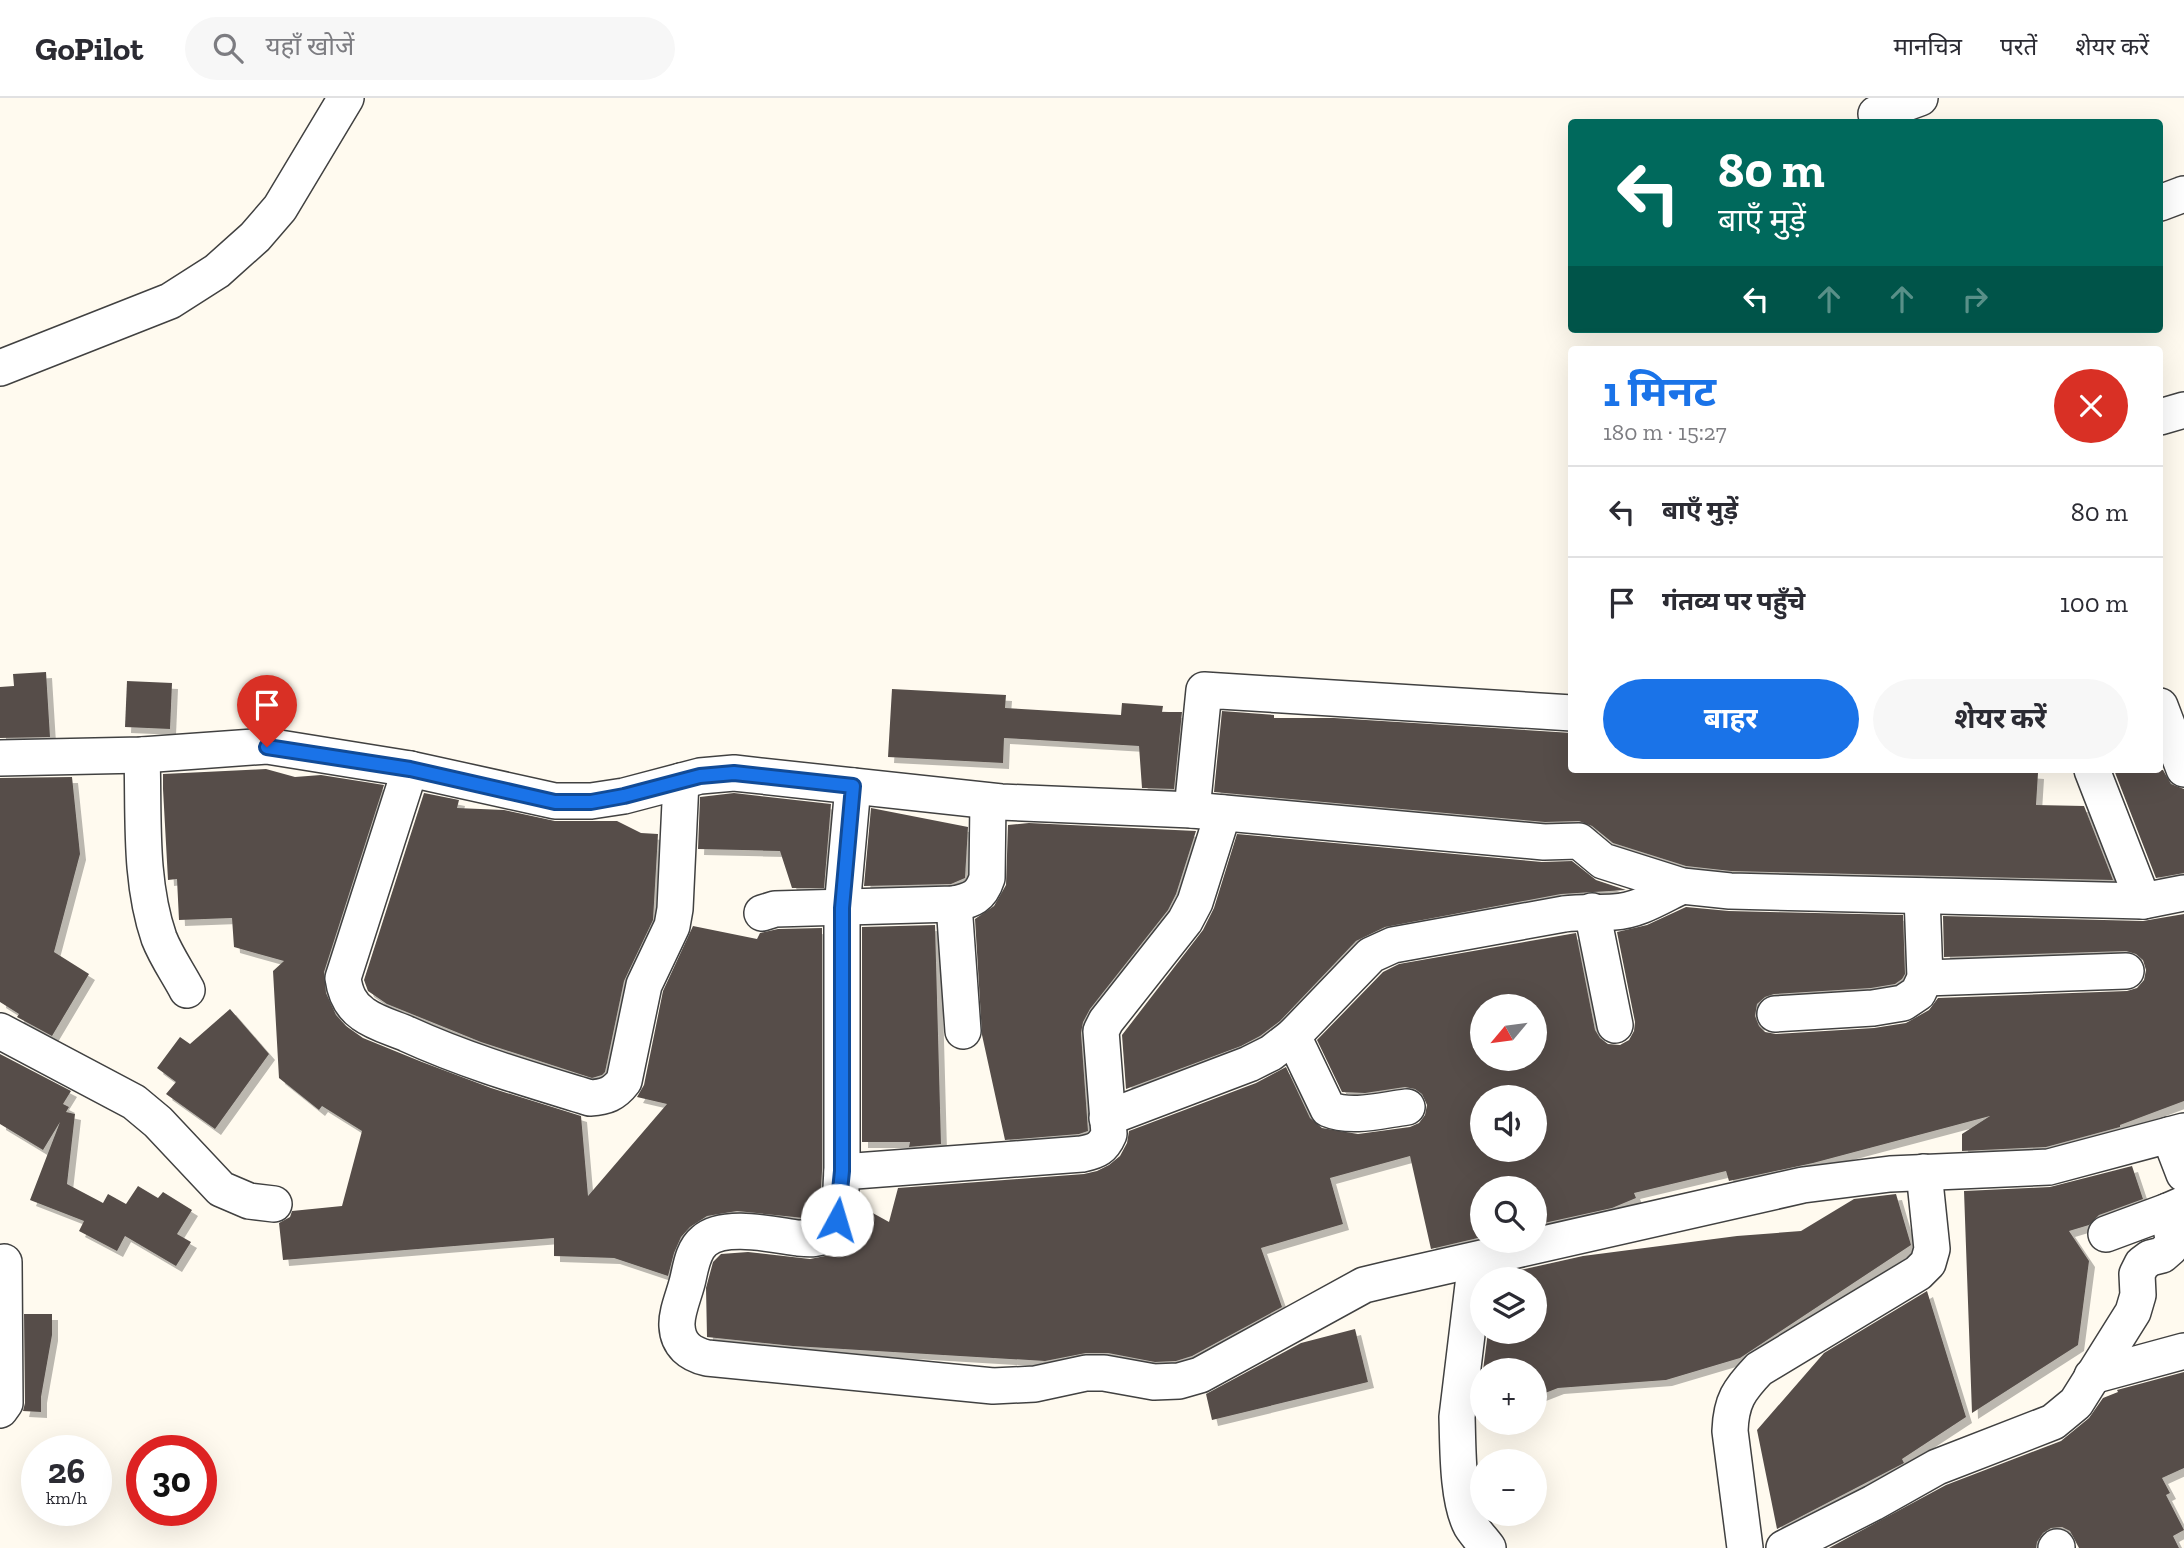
<!DOCTYPE html>
<html lang="hi">
<meta charset="utf-8">
<style>
body{margin:0;font-family:"Zilla Slab","Noto Sans Devanagari",serif;background:#f7f7f7;color:#2b2b33;height:100vh;display:flex;flex-direction:column;font-size:26px;white-space:nowrap}
*{box-sizing:border-box;margin:0}
p{font-size:23px;color:#7c7c81}
.icon{flex:none;width:38px;height:38px;fill:none;stroke:currentColor;stroke-width:2;stroke-linecap:round;stroke-linejoin:round}
.map{position:relative;flex:1;overflow:hidden}
.panel{position:absolute;left:1568px;top:248px;width:595px;height:427px;display:flex;flex-direction:column;background:#fff;border-radius:7px;box-shadow:0 7px 28px #0002}
.panel>*{flex:none}
.guide{position:absolute;left:1568px;top:21px;width:595px;height:214px;border-radius:7px;box-shadow:0 7px 28px #0002;background:#00695c;color:#fff;overflow:hidden}
.needle{width:46px;rotate:241deg}
.tools{position:absolute;left:1470px;top:896px;display:grid;gap:14px}
.tools a{display:grid;place-items:center;width:77px;height:77px;border-radius:50%;background:#fff;box-shadow:0 7px 28px #0002;font-size:35px}
.speed{position:absolute;left:21px;top:1337px;display:flex;gap:14px;font-size:35px;font-weight:700;text-align:center}
.speed>*{display:grid;place-content:center;width:91px;height:91px;border-radius:50%;background:#fff;box-shadow:0 7px 28px #0002;line-height:1}
.speed small{font-size:18px;font-weight:400}
.speed .limit{border:10px solid #d22;background:#fff;color:#111}
.pin{position:absolute;display:grid;place-items:center;width:60px;height:60px;color:#fff;margin:-72px -30px;border-radius:50% 50% 50% 0;rotate:-45deg;box-shadow:0 0 7px #0007}
.pin .icon{rotate:45deg}
.me{position:absolute;width:77px;margin:-38px;rotate:6deg;stroke-linejoin:round;filter:drop-shadow(0 0 5px #0008)}
.turn{display:flex;align-items:center;gap:24px;height:147px;padding:0 35px;font-size:32px}
.turn .icon{width:91px;height:91px;stroke-width:2.5}
.turn b{display:block;font-size:49px;line-height:60px}
.lanes{display:flex;align-items:center;height:66px;padding:0 35px;background:#0003;justify-content:center;gap:35px;direction:ltr}
.lanes .off{opacity:.35}
.round{display:grid;place-items:center;flex:none;width:74px;height:74px;border-radius:37px;background:#f7f7f7}
.head{display:flex;align-items:center;justify-content:space-between;height:119px;padding:0 35px}
h1{font-size:42px;font-weight:700;line-height:52px;color:#1a73e8}
.button{display:flex;gap:14px;margin-top:auto;padding:14px 35px}
.button a{flex:1;height:80px;border-radius:42px;background:#1a73e8;color:#fff;font-size:28px;font-weight:700;line-height:80px;text-align:center}
.button a+a{background:#f7f7f7;color:#2b2b33}
ul{padding:0;list-style:none}
li{display:flex;align-items:center;gap:21px;height:91px;padding:0 35px;border-top:2px solid #e1e1e2}
li div{flex:1}
li b{display:block;font-size:26px}
li em{font-style:normal}
header{display:flex;align-items:center;gap:42px;box-sizing:border-box;height:98px;padding:0 35px;background:#fff;border-bottom:2px solid #e1e1e2}
header strong{font-size:33px}
nav{display:flex;gap:38px;margin-inline-start:auto;font-size:24px}
.search{width:490px;height:63px;background:#f7f7f7;display:flex;align-items:center;gap:18px;box-sizing:border-box;padding:0 24px;border-radius:38px;color:#7c7c81;font-size:26px}
.map>svg:first-child{display:block}
.building{fill:#564e4a;fill-rule:evenodd;filter:url(#shadow)}
.lines{fill:none;stroke-linecap:round;stroke-linejoin:round}
.street-casing{stroke:#414141;stroke-width:38}
.street{stroke:#fff;stroke-width:35}
.route-casing{stroke:#114b97;stroke-width:18}
.route{stroke:#1a73e8;stroke-width:12}
</style>
<header>
<strong>GoPilot</strong>
<div class="search"><svg class="icon" aria-label="search" viewBox="0 0 24 24"><circle cx="10" cy="10" r="6"/><path d="M15 15l6 6"/></svg>यहाँ खोजें</div>
<nav><a>मानचित्र</a><a>परतें</a><a>शेयर करें</a></nav>
</header>
<div class="map">
<svg width="2184" height="1450" viewBox="0 0 2184 1450">
<defs>
<filter id="shadow"><feDropShadow dx="6" dy="6" stdDeviation="0" flood-color="#0004"/></filter>
</defs>
<rect width="100%" height="100%" fill="#fffaef"/>
<g class="building">
<path d="M 46,574 L 50,639 L 0,640 L 0,589 L 14,588 L 13,576 Z"/>
<path d="M 127,583 L 172,585 L 170,631 L 125,629 Z"/>
<path d="M 892,591 L 1006,597 L 1005,610 L 1121,617 L 1122,605 L 1163,608 L 1162,614 L 1182,614 L 1174,691 L 1142,690 L 1139,648 L 1004,640 L 1003,665 L 888,659 Z"/>
<path d="M 1222,613 L 1274,617 L 1274,620 L 1334,620 L 1572,635 L 1572,672 L 1998,672 L 2038,675 L 2036,707 L 2084,708 L 2113,782 L 1731,773 L 1686,768 L 1613,745 L 1592,728 L 1579,723 L 1545,724 L 1214,694 Z"/>
<path d="M 266,671 L 295,679 L 321,677 L 384,687 L 324,874 L 326,895 L 336,917 L 346,928 L 363,940 L 422,964 L 491,990 L 581,1018 L 588,1098 L 667,1006 L 637,999 L 644,987 L 663,893 L 693,828 L 757,841 L 760,835 L 778,831 L 822,830 L 822,1073 L 820,1104 L 816,1119 L 804,1120 L 737,1113 L 707,1118 L 690,1129 L 681,1139 L 674,1155 L 668,1178 L 614,1160 L 554,1158 L 554,1140 L 283,1162 L 279,1125 L 290,1119 L 292,1113 L 342,1108 L 362,1033 L 322,1008 L 319,1012 L 279,980 L 273,873 L 284,863 L 234,849 L 232,820 L 179,822 L 177,781 L 168,782 L 163,691 L 163,676 Z"/>
<path d="M 2114,672 L 2163,672 L 2171,686 L 2184,691 L 2184,775 L 2156,780 Z"/>
<path d="M 72,679 L 80,756 L 54,854 L 89,876 L 52,938 L 17,919 L 19,916 L 0,904 L 0,680 Z"/>
<path d="M 424,695 L 459,702 L 457,710 L 504,712 L 555,723 L 617,723 L 641,735 L 658,736 L 653,822 L 624,883 L 605,974 L 602,977 L 592,980 L 481,944 L 387,906 L 368,893 L 364,882 Z"/>
<path d="M 734,695 L 831,706 L 824,790 L 792,790 L 780,753 L 698,751 L 700,699 Z"/>
<path d="M 871,710 L 968,729 L 965,780 L 951,786 L 864,788 Z"/>
<path d="M 1029,725 L 1196,733 L 1176,796 L 1168,812 L 1090,911 L 1083,924 L 1081,935 L 1088,1033 L 1079,1036 L 1005,1042 L 982,937 L 975,821 L 994,808 L 1006,787 L 1008,727 Z"/>
<path d="M 1237,736 L 1542,764 L 1572,763 L 1596,782 L 1626,792 L 1561,796 L 1385,829 L 1356,843 L 1280,923 L 1260,938 L 1241,948 L 1126,991 L 1122,937 L 1203,832 L 1214,810 Z"/>
<path d="M 1686,809 L 1729,813 L 1903,817 L 1905,876 L 1902,881 L 1895,886 L 1871,890 L 1774,896 L 1765,899 L 1757,906 L 1755,918 L 1759,928 L 1765,934 L 1776,936 L 1874,930 L 1906,925 L 1929,912 L 1938,900 L 2127,893 L 2137,890 L 2144,882 L 2146,872 L 2143,862 L 2136,856 L 2126,853 L 1944,859 L 1943,818 L 2143,823 L 2184,816 L 2184,1003 L 2120,1027 L 2120,1029 L 2046,1049 L 1962,1053 L 1962,1036 L 1990,1018 L 1813,1065 L 1729,1083 L 1726,1073 L 1634,1095 L 1636,1100 L 1612,1110 L 1535,1127 L 1535,1090 L 1482,1090 L 1482,1139 L 1431,1151 L 1410,1058 L 1330,1080 L 1343,1126 L 1261,1150 L 1282,1209 L 1192,1258 L 1176,1263 L 1155,1264 L 1108,1255 L 1086,1255 L 1045,1263 L 793,1248 L 707,1239 L 706,1190 L 713,1164 L 721,1156 L 748,1154 L 810,1161 L 830,1157 L 840,1152 L 852,1138 L 860,1108 L 889,1124 L 898,1090 L 1084,1076 L 1097,1073 L 1109,1067 L 1120,1058 L 1127,1045 L 1129,1033 L 1256,985 L 1286,969 L 1310,1020 L 1322,1030 L 1358,1036 L 1410,1029 L 1419,1025 L 1425,1017 L 1427,1007 L 1422,996 L 1415,991 L 1405,989 L 1365,995 L 1342,994 L 1317,942 L 1383,874 L 1399,866 L 1576,835 L 1595,932 L 1600,940 L 1608,946 L 1620,947 L 1629,942 L 1634,933 L 1635,924 L 1617,834 L 1647,827 ZM 1482,908 L 1535,908 L 1535,961 L 1482,961 ZM 1482,999 L 1535,999 L 1535,1052 L 1482,1052 Z"/>
<path d="M 935,827 L 941,1046 L 909,1049 L 910,1044 L 862,1044 L 862,829 Z"/>
<path d="M 230,911 L 269,956 L 215,1031 L 166,996 L 176,984 L 157,970 L 180,939 L 190,946 Z"/>
<path d="M 0,956 L 71,993 L 63,1006 L 69,1009 L 66,1014 L 75,1016 L 67,1086 L 103,1105 L 108,1096 L 126,1106 L 138,1088 L 158,1100 L 163,1094 L 192,1112 L 177,1136 L 191,1144 L 176,1168 L 125,1138 L 117,1153 L 79,1133 L 84,1123 L 30,1102 L 60,1024 L 43,1052 L 0,1026 Z"/>
<path d="M 2132,1068 L 2143,1101 L 2099,1117 L 2089,1127 L 2069,1133 L 2089,1163 L 2078,1247 L 1972,1315 L 1964,1093 L 2050,1089 Z"/>
<path d="M 1896,1096 L 1911,1147 L 1740,1260 L 1666,1282 L 1558,1290 L 1535,1299 L 1535,1272 L 1483,1272 L 1488,1234 L 1535,1234 L 1535,1181 L 1494,1181 L 1494,1178 L 1583,1158 L 1737,1138 L 1801,1133 L 1854,1101 Z"/>
<path d="M 1927,1193 L 1966,1319 L 1902,1361 L 1904,1365 L 1777,1431 L 1757,1332 L 1824,1255 Z"/>
<path d="M 24,1216 L 52,1216 L 52,1237 L 41,1299 L 41,1314 L 23,1313 L 25,1305 Z"/>
<path d="M 1355,1231 L 1368,1284 L 1212,1322 L 1206,1296 L 1301,1245 Z"/>
<path d="M 2184,1274 L 2184,1370 L 2162,1380 L 2170,1395 L 2166,1397 L 2184,1432 L 2173,1438 L 2179,1450 L 2079,1450 L 2070,1433 L 2062,1429 L 2051,1430 L 2043,1435 L 2037,1444 L 2036,1450 L 1829,1450 L 1946,1387 L 2061,1343 L 2089,1320 L 2103,1300 L 2118,1294 L 2117,1292 Z"/>
</g>
<g class="lines">
<g class="street-casing">
<g id="street">
<path d="M 1876,16 L 1920,0"/>
<path d="M 2160,105 L 2184,96"/>
<path d="M 0,270 L 170,203 L 217,173 L 255,139 L 280,110 L 346,0"/>
<path d="M 2160,319 L 2184,312"/>
<path d="M 2160,608 L 2184,671"/>
<path d="M 142,657 C 144,717 139,782 159,840 C 166,858 178,875 187,892"/>
<path d="M 0,660 L 142,657 L 267,648 L 410,671 L 555,703 L 591,703 L 624,698 L 700,678 L 734,675 L 1001,704 L 1192,712 L 1544,744 L 1579,743 L 1603,763 L 1682,788 L 1730,793 L 2143,803 L 2184,795"/>
<path d="M 410,671 L 343,880 C 345,895 350,907 363,916 C 375,925 393,930 407,936 C 466,963 528,981 590,1000 C 606,999 614,996 624,983 L 644,887 L 672,828 L 675,811 L 681,683"/>
<path d="M 2092,672 L 2143,803"/>
<path d="M 1192,712 L 1204,592 L 1572,615"/>
<path d="M 1223,715 L 1195,804 L 1185,823 L 1106,923 L 1101,933 L 1109,1036 C 1103,1050 1097,1053 1082,1056 L 842,1074 C 840,1091 843,1123 829,1135 C 820,1142 809,1141 798,1140 C 774,1137 724,1125 704,1143 C 693,1152 691,1168 688,1181 C 685,1195 676,1214 677,1228 C 678,1247 690,1256 707,1260 L 993,1288 L 1035,1286 L 1086,1275 L 1104,1275 L 1154,1284 L 1179,1283 L 1200,1277 L 1364,1187 L 1389,1181 L 1803,1087 L 1890,1076 L 2049,1069 L 2184,1033"/>
<path d="M 954,806 L 963,933"/>
<path d="M 1592,813 L 1615,927"/>
<path d="M 762,815 L 775,811 L 954,806 C 972,802 981,799 987,780 L 988,703"/>
<path d="M 1925,880 L 2126,873"/>
<path d="M 1775,916 L 1873,910 L 1903,905 L 1918,895 L 1925,880 L 1922,798"/>
<path d="M 0,933 L 134,1004 L 158,1024 L 221,1091 L 249,1103 L 274,1106"/>
<path d="M 1293,938 L 1328,1011 C 1352,1021 1382,1012 1407,1009"/>
<path d="M 1107,1020 L 1249,966 L 1271,955 L 1293,938 L 1371,857 L 1393,847 L 1564,816 C 1581,814 1598,815 1614,814 C 1638,813 1661,798 1682,788"/>
<path d="M 2169,1037 L 2184,1076"/>
<path d="M 842,1074 L 842,810 L 853,688"/>
<path d="M 2106,1136 L 2168,1113"/>
<path d="M 1476,1162 L 1457,1319 C 1458,1348 1457,1402 1471,1428 C 1476,1436 1483,1443 1488,1450"/>
<path d="M 2092,1278 L 2184,1253"/>
<path d="M 0,1312 L 5,1305 L 4,1164"/>
<path d="M 1745,1450 L 1730,1333 C 1731,1303 1739,1292 1759,1271 L 1918,1175 L 1928,1165 L 1932,1151 L 1924,1074"/>
<path d="M 1784,1450 L 1873,1405 L 1937,1369 L 2053,1324 L 2076,1305 L 2133,1214 L 2138,1197 L 2137,1176 L 2142,1166 L 2150,1160 L 2162,1157 L 2170,1150 L 2173,1141 L 2168,1113 L 2184,1106"/>
<path d="M 2056,1450 L 2057,1449"/>
</g>
</g>
<use href="#street" class="street"/>
</g>
<g class="lines">
<g class="route-casing">
<path id="route" d="M 267,649 L 410,671 L 555,704 L 591,704 L 624,698 L 700,678 L 734,675 L 853,688 L 842,810 L 842,1073 L 837,1122"/>
</g>
<use href="#route" class="route"/>
</g>
</svg>
<div class="tools">
<a><svg class="needle" viewBox="-14 -14 28 28"><path d="M0-13l5 13h-10z" fill="#e53935"/><path d="M0 13l5-13h-10z" fill="#7c7c81"/></svg></a>
<a><svg class="icon" aria-label="sound" viewBox="0 0 24 24"><path d="M4 9h4l5-4v14l-5-4H4zM17 9q2 3 0 6"/></svg></a>
<a><svg class="icon" aria-label="search" viewBox="0 0 24 24"><circle cx="10" cy="10" r="6"/><path d="M15 15l6 6"/></svg></a>
<a><svg class="icon" aria-label="layers" viewBox="0 0 24 24"><path d="M12 4l9 5-9 5-9-5zM3 14l9 5 9-5"/></svg></a>
<a>+</a>
<a>−</a>
</div>
<div class="speed"><div>26<small>km/h</small></div><div class="limit">30</div></div>
<div class="pin" style="left:267px;top:649px;background:#d93025"><svg class="icon" aria-label="arrive" viewBox="0 0 24 24"><path d="M6 21V4h12l-3 4 3 4H6"/></svg></div>
<svg class="me" style="left:837px;top:1122px" viewBox="-20 -20 40 40"><circle r="19" fill="#fff"/><path d="M0-13L10 11 0 6-10 11z" fill="#1a73e8"/></svg>
<div class="guide">
<div class="turn"><svg class="icon" aria-label="left" viewBox="0 0 24 24"><path d="M17 20v-9H6M10 6l-5 5 5 5"/></svg><div><b>80 m</b>बाएँ मुड़ें</div></div>
<div class="lanes"><svg class="icon" aria-label="left" viewBox="0 0 24 24"><path d="M17 20v-9H6M10 6l-5 5 5 5"/></svg><svg class="icon off" aria-label="ahead" viewBox="0 0 24 24"><path d="M12 20V5M6 11l6-6 6 6"/></svg><svg class="icon off" aria-label="ahead" viewBox="0 0 24 24"><path d="M12 20V5M6 11l6-6 6 6"/></svg><svg class="icon off" aria-label="right" viewBox="0 0 24 24"><path d="M7 20v-9h11M14 6l5 5-5 5"/></svg></div>
</div>
<section class="panel">
<div class="head"><div><h1>1 मिनट</h1><p>180 m · 15:27</p></div><a class="round" style="background:#d93025;color:#fff"><svg class="icon" aria-label="close" viewBox="0 0 24 24"><path d="M6 6l12 12M18 6L6 18"/></svg></a></div>
<ul>
<li><svg class="icon" aria-label="left" viewBox="0 0 24 24"><path d="M17 20v-9H6M10 6l-5 5 5 5"/></svg><div><b>बाएँ मुड़ें</b></div><em>80 m</em></li>
<li><svg class="icon" aria-label="arrive" viewBox="0 0 24 24"><path d="M6 21V4h12l-3 4 3 4H6"/></svg><div><b>गंतव्य पर पहुँचे</b></div><em>100 m</em></li>
</ul>
<div class="button"><a>बाहर</a><a>शेयर करें</a></div>
</section>
</div>
